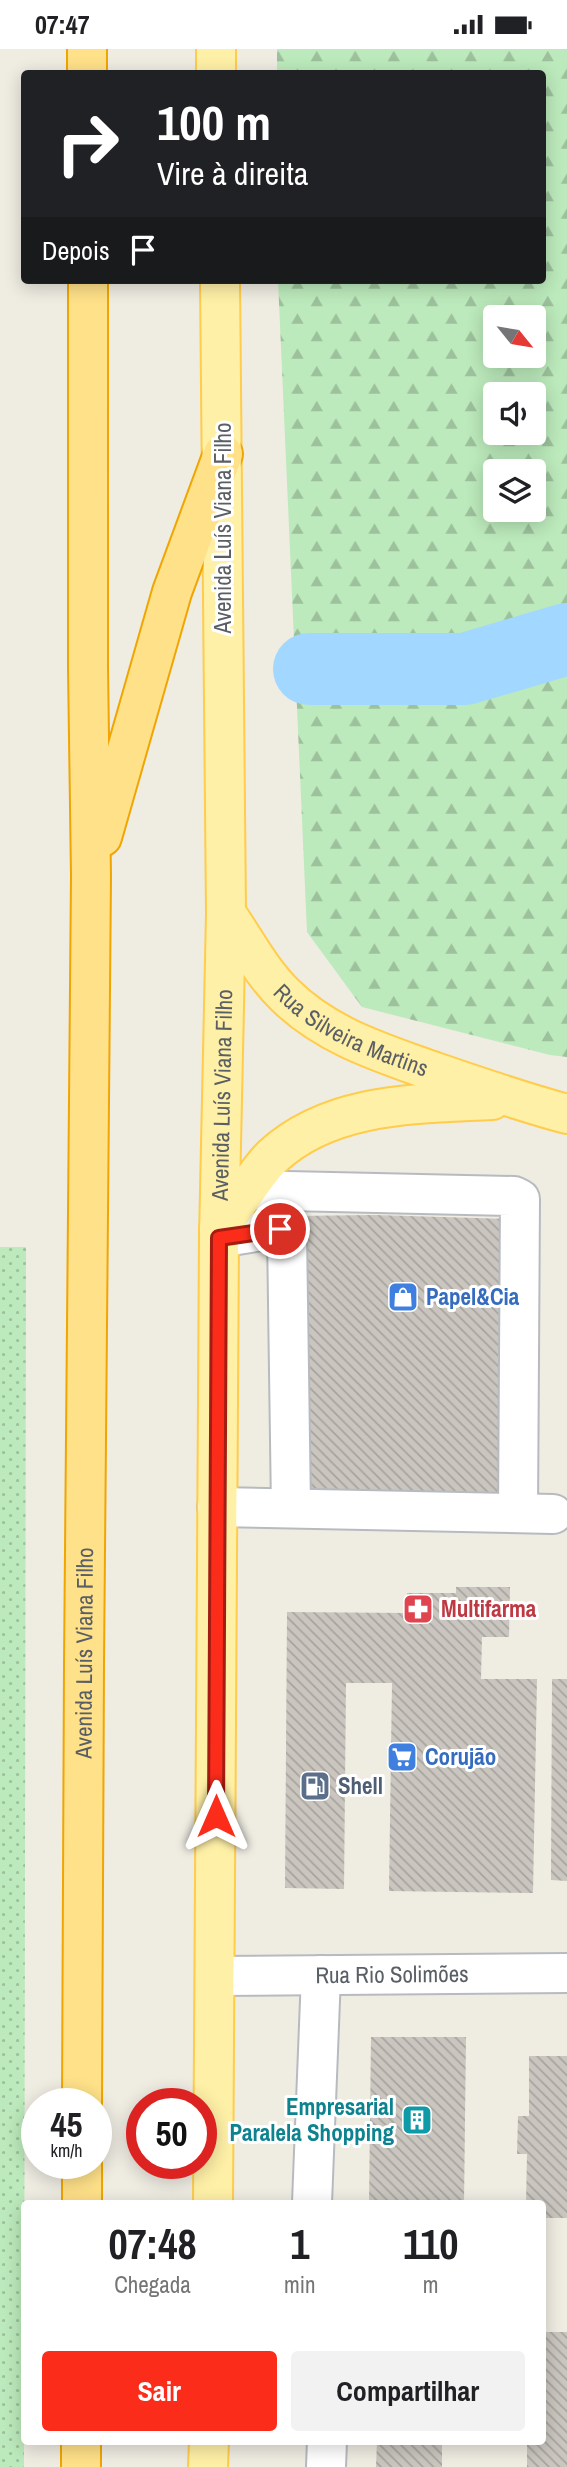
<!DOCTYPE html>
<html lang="pt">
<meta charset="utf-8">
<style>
body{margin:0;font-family:"Archivo Narrow",sans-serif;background:#f2f2f2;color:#202124;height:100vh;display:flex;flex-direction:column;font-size:26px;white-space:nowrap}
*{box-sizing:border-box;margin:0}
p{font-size:23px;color:#757577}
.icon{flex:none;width:38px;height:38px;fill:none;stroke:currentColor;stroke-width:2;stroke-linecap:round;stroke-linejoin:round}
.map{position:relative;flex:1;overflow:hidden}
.drawer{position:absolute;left:21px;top:2151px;width:525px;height:245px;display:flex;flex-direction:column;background:#fff;border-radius:7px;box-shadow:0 4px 18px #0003}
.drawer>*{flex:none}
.banner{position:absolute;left:21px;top:21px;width:525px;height:214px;border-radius:7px;box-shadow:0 4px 18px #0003;background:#202124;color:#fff;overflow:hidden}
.needle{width:46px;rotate:120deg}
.controls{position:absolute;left:483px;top:256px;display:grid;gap:14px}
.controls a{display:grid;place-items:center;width:63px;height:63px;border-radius:7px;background:#fff;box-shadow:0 4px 18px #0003;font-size:35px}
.speed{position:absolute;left:21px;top:2039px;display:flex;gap:14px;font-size:35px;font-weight:700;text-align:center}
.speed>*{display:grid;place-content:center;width:91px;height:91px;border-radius:50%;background:#fff;box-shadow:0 4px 18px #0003;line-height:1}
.speed small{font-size:18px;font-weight:400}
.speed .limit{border:10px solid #d22;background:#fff;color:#111}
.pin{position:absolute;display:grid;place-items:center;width:60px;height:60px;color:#fff;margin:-30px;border:4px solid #fff;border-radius:50%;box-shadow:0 2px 7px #0007}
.me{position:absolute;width:77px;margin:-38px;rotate:0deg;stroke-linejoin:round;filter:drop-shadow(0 0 5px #0008)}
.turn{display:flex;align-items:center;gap:24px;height:147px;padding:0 21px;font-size:32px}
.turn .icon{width:91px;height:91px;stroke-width:2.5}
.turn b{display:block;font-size:49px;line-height:60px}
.then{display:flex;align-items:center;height:66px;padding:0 21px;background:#0003;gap:14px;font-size:26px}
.eta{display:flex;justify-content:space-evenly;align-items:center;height:119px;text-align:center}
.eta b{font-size:42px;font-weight:700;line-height:49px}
.primary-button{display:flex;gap:14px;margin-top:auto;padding:14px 21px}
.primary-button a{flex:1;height:80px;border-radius:7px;background:#fc2c1b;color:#fff;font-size:28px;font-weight:700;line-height:80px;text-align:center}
.primary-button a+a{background:#f2f2f2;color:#202124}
.status{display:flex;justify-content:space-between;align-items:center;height:49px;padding:0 35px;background:#fff;direction:ltr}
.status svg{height:19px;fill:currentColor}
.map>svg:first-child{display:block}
.grass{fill:url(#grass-dots)}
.forest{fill:url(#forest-firs);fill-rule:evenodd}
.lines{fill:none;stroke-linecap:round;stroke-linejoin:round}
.river{stroke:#a2d7ff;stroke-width:72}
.building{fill:url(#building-back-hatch)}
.minor-casing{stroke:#b7bbc0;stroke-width:42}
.major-casing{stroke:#ffcc4b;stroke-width:42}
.highway-casing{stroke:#f1a500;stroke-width:42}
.minor{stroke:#fff;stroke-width:38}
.major{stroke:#fff0a7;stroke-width:38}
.highway{stroke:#ffe189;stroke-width:38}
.route-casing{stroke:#a41d12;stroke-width:18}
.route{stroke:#fc2c1b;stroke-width:12}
.labels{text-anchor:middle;stroke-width:6;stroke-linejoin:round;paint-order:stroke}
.street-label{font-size:23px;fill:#5a5f65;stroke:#fff}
.shop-label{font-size:23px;font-weight:bold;fill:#366cbe;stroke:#fff;text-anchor:start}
.health-label{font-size:23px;font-weight:bold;fill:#be3a42;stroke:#fff;text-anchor:start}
.service-label{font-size:23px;font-weight:bold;fill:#4e5e75;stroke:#fff;text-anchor:start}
.culture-label{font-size:23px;font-weight:bold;fill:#0d838f;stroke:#fff;text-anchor:end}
</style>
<div class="status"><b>07:47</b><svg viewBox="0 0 49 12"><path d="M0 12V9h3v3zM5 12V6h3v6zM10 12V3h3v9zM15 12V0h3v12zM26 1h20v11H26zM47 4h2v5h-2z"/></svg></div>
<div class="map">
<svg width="567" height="2418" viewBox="0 0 567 2418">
<defs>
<pattern id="grass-dots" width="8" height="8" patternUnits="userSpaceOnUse" patternTransform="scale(1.75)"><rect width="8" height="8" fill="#bceabc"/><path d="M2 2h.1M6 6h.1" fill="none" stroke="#9cc19c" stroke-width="1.8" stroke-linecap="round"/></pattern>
<pattern id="forest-firs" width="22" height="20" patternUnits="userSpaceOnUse" patternTransform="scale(1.75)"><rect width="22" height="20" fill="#bceabc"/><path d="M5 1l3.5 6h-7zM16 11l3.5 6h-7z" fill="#9cc19c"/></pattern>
<pattern id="building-back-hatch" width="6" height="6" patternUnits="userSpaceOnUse" patternTransform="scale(1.75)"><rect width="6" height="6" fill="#cac6bf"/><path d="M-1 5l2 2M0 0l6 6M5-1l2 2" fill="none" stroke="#a7a49f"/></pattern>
</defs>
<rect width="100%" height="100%" fill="#efece2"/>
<path class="grass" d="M 0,1198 L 26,1198 L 24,2418 L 0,2418 Z"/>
<path class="forest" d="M 277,0 L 567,0 L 567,1008 L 550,1006 L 362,958 L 307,883 L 278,231 L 542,231 L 542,24 L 277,24 ZM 495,268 L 534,268 L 534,306 L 495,306 ZM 495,345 L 534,345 L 534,383 L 495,383 ZM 495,422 L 534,422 L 534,460 L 495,460 Z"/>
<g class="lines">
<path class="river" d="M 309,620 L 465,620 L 567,590"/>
</g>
<g class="building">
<path d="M 374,1166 L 510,1170 L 507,1455 L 297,1450 L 295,1167 Z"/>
<path d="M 456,1538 L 510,1538 L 509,1588 L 482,1588 L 481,1630 L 537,1630 L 533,1844 L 389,1842 L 392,1634 L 346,1634 L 344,1840 L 285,1839 L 287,1563 L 407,1564 L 407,1544 L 456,1544 Z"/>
<path d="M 552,1630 L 567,1630 L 567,1832 L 551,1831 Z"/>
<path d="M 371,1988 L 466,1988 L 464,2154 L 369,2154 Z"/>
<path d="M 529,2007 L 567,2007 L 567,2169 L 542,2169 L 542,2154 L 526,2154 L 527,2105 L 517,2105 L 518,2067 L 529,2067 Z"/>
<path d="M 542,2283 L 567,2283 L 567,2418 L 527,2418 L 527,2392 L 542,2392 Z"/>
<path d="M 377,2392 L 442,2392 L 442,2418 L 376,2418 Z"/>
</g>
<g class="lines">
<g class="minor-casing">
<g id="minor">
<path d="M 248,1141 L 514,1147 L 520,1150 L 518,1464"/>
<path d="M 219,1189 L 280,1179 L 285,1180 L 287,1184 L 291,1459"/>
<path d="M 217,1458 L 553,1465"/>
<path id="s1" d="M 215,1927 L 567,1924"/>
<path d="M 312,2154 L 321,1926"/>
<path d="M 326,2418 L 327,2392"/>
</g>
</g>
<g class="major-casing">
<g id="major">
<path d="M 216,0 L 216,24"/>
<path id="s2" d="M 226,864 C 245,891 261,923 285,946 C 326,987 382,1004 435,1023 C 479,1038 522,1053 567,1065"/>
<path d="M 219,1180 C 236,1159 254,1125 273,1107 C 332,1053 418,1055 492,1051"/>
<path id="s3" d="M 213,2154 L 219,1189 L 226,864 L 220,231"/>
<path d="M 208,2418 L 209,2392"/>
</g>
</g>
<g class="highway-casing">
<g id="highway">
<path d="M 87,0 L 87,24"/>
<path d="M 102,788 L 172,543 L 223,405"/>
<path id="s4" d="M 82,2054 L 84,1615 L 91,827 L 88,618 L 88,231"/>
<path d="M 82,2154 L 82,2114"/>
<path d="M 81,2418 L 81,2392"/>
</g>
</g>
<use href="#minor" class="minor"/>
<use href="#major" class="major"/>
<use href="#highway" class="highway"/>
</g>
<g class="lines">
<g class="route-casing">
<path id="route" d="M 216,1767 L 219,1189 L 280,1180"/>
</g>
<use href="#route" class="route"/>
</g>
<defs>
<g id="shop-square" transform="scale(1.575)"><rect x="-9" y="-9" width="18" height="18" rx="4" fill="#3f7fe0" stroke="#fff"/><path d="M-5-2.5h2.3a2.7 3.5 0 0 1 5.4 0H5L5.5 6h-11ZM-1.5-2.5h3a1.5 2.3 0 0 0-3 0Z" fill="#fff"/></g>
<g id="pharmacy-square" transform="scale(1.575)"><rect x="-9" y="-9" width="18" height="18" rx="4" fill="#e0444e" stroke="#fff"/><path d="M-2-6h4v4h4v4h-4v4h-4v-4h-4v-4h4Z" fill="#fff"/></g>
<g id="supermarket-square" transform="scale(1.575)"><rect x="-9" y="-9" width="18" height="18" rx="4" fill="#3f7fe0" stroke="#fff"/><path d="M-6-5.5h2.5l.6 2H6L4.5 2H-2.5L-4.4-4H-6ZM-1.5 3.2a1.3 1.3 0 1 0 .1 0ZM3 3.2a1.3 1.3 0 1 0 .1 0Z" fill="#fff"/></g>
<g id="fuel-square" transform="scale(1.575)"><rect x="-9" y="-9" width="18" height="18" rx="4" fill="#5c6f8a" stroke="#fff"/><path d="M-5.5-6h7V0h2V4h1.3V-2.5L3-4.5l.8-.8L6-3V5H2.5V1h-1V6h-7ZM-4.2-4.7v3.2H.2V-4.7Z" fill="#fff"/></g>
<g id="building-square" transform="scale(1.575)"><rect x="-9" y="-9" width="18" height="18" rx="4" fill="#0f9aa8" stroke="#fff"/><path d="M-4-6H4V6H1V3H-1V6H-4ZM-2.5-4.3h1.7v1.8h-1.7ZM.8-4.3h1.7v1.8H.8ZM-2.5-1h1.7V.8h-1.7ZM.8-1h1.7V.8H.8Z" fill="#fff"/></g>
</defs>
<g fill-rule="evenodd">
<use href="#shop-square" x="403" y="1248"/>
<use href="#pharmacy-square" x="418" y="1560"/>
<use href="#supermarket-square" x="402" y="1708"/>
<use href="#fuel-square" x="315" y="1737"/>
<use href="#building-square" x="417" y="2071"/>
</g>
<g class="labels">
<g class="street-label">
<text transform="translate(223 479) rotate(-90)" y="8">Avenida Luís Viana Filho</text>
<text dy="8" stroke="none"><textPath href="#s2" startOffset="177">Rua Silveira Martins</textPath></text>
<text dy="8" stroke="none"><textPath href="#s3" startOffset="1108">Avenida Luís Viana Filho</textPath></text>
<text dy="8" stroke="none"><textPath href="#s4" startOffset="450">Avenida Luís Viana Filho</textPath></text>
<text dy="8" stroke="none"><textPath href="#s1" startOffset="177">Rua Rio Solimões</textPath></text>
</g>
<g class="shop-label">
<text x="426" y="1256">Papel&amp;Cia</text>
<text x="425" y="1716">Corujão</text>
</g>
<g class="health-label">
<text x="441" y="1568">Multifarma</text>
</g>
<g class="service-label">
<text x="338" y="1745">Shell</text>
</g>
<g class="culture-label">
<text x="394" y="2066">Empresarial<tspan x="394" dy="26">Paralela Shopping</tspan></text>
</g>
</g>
</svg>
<div class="controls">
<a><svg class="needle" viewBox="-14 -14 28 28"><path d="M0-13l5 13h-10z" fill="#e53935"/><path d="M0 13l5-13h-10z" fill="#757577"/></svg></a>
<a><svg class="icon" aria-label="sound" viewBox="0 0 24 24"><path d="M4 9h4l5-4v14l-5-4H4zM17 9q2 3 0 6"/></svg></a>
<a><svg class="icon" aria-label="layers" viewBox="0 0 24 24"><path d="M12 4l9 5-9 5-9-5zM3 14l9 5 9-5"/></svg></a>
</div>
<div class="speed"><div>45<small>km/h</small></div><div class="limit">50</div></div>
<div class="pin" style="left:280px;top:1180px;background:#d93025"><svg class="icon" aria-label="arrive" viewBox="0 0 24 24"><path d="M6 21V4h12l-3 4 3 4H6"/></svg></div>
<svg class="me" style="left:216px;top:1767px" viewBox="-20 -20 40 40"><path d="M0-17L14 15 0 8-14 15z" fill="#fc2c1b" stroke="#fff" stroke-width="4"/></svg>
<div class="banner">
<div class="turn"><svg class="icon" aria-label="right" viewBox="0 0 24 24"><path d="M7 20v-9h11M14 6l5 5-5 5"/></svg><div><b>100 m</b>Vire à direita</div></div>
<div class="then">Depois<svg class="icon" aria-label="arrive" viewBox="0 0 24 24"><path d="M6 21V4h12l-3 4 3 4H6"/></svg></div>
</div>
<section class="drawer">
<div class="eta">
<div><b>07:48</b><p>Chegada</p></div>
<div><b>1</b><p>min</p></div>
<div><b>110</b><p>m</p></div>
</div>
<div class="primary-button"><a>Sair</a><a>Compartilhar</a></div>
</section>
</div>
